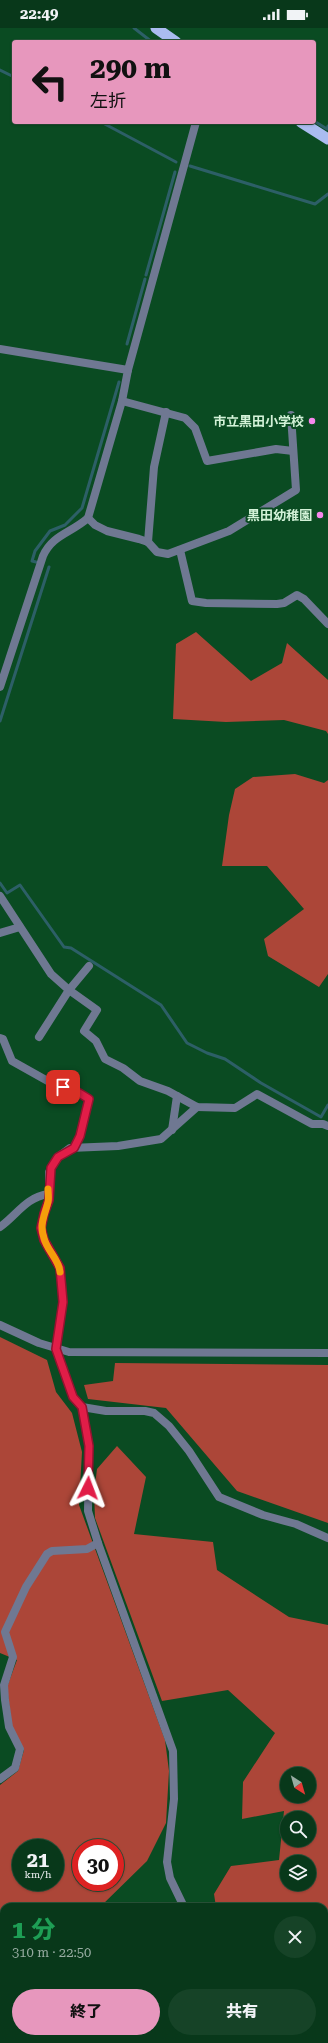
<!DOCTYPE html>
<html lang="ja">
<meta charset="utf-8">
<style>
body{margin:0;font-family:"Roboto Serif","Noto Sans JP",serif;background:#164327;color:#f1f3f6;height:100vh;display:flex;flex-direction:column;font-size:15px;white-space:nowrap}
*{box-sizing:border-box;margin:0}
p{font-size:13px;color:#98aca2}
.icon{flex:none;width:22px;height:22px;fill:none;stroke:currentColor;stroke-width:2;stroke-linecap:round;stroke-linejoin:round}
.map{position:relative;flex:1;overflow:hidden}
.sheet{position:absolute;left:0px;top:1875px;width:328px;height:140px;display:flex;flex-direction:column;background:#08381a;border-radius:12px 12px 0 0;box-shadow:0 1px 3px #0004,0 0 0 1px #295239}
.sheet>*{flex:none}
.banner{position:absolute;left:12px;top:12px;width:304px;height:84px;border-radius:4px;box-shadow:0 1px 3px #0004,0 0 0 1px #295239;background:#e797bd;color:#111;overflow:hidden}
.needle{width:26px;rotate:143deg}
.controls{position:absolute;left:280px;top:1739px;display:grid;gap:8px}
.controls a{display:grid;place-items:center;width:36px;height:36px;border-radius:50%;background:#08381a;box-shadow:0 1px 3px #0004,0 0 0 1px #295239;font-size:20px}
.speed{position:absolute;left:12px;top:1811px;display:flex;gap:8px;font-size:20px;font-weight:700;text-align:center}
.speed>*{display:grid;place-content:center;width:52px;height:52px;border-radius:50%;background:#08381a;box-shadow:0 1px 3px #0004,0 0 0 1px #295239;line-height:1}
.speed small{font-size:10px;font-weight:400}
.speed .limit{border:6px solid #d22;background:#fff;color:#111}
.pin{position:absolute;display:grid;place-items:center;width:34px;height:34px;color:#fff;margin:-17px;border-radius:8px;box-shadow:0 2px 6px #0006}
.me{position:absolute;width:44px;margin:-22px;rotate:3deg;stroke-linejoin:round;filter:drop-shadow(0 0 3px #0008)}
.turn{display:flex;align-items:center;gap:14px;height:84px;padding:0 12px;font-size:18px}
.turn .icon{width:52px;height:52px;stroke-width:2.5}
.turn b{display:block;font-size:28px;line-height:34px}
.round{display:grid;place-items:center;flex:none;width:42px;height:42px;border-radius:21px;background:#164327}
.headline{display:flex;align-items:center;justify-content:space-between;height:68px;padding:0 12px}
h1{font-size:24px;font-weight:800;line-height:30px;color:#1e9e55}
.primary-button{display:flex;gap:8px;margin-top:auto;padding:8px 12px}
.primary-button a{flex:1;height:46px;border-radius:24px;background:#e797bd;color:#111;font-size:16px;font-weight:800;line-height:46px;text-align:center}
.primary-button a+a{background:#164327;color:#f1f3f6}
.status{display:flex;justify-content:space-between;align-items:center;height:28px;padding:0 20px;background:#08381a;direction:ltr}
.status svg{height:11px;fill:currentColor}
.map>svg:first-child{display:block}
.forest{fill:#ac4638;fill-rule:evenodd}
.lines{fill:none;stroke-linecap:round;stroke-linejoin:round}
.stream{stroke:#2d5f67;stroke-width:3}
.minor{stroke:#6f7892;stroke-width:8}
.tertiary{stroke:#6f7892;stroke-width:8}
.trunk{stroke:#aabcf0;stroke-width:11}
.route-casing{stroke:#92132f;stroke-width:10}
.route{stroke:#e11d48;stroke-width:7}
.slow{stroke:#f59e0b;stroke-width:7}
.poi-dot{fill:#f688ed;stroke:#0a4b22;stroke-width:1.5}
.labels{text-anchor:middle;stroke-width:4;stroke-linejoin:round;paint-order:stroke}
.poi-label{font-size:13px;font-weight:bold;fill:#d3f2d8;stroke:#0a4b22;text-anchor:end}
</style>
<div class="status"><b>22:49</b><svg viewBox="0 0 49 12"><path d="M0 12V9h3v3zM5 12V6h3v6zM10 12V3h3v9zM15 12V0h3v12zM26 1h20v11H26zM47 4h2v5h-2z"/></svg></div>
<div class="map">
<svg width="328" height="2015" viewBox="0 0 328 2015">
<rect width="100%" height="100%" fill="#0a4b22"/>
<g class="forest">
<path d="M 196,604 L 251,653 L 282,635 L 287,615 L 328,652 L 328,706 L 326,703 L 284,692 L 226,694 L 173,691 L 176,616 Z"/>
<path d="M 295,746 L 324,755 L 328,752 L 328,946 L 319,959 L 268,928 L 264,911 L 304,881 L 267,838 L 222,838 L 229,787 L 235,761 L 253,749 Z"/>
<path d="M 0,1309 L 47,1332 L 56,1364 L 72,1385 L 82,1424 L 79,1477 L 165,1712 L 169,1743 L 166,1795 L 147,1833 L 100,1879 L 4,1879 L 4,2011 L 54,2011 L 55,2015 L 0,2015 L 0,1757 L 18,1743 L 24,1722 L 12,1699 L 7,1659 L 17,1632 L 0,1625 ZM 21,1820 L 55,1820 L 55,1854 L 21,1854 ZM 81,1820 L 115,1820 L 115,1854 L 81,1854 Z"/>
<path d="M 115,1335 L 328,1337 L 328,1495 L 237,1463 L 166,1380 L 88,1371 L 84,1357 L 113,1353 Z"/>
<path d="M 117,1418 L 146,1449 L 134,1506 L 213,1514 L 217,1542 L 289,1589 L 328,1597 L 328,2015 L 323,2015 L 324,1879 L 216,1879 L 214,1866 L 231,1838 L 279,1832 L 284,1783 L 242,1791 L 243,1754 L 275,1705 L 228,1662 L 162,1673 L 95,1490 L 94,1465 L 97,1441 ZM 287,1746 L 309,1746 L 309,1768 L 287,1768 ZM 287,1790 L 309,1790 L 309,1812 L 287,1812 ZM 287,1834 L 309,1834 L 309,1856 L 287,1856 Z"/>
</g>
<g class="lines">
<g class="stream">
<path d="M 134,0 L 152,14"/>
<path d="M 0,42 L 14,49"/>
<path d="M 314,93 L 327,101 L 328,98"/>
<path d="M 101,94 L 176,134"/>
<path d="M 190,138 L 315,176 L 328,166"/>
<path d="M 146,247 L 175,144"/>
<path d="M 127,316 L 145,251"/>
<path d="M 36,534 L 32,533 L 35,523 L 50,503 L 65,497 L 82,480 L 119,354"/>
<path d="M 0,693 L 49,539"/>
<path d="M 0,855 L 7,865 L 20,857 L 64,919 L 71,920 L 161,977 L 187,1015 L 207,1025 L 225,1031 L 261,1055 L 321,1089 L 328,1077"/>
</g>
<g class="minor">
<path d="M 122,373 L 185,390 L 195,400 L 207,433 L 276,421 L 293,423"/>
<path d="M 148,514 L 154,439 L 166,384"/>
<path d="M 180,522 L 192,573 L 206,575 L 277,576 L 284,575 L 297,567 L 304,571 L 328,596"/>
<path d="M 0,659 L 43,528 C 52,507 71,505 88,490 L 95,497 L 107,503 L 139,511 L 148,514 L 157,524 L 168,526 L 229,503 L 296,462 L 291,387"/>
<path d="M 0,868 L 51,946 L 69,962 L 97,982 L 84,1003 L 96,1013 L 105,1031 L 123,1040 L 140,1053 L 168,1063 L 197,1079 L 235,1080 L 257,1066 L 312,1096 L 323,1096 L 328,1098"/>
<path d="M 0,905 L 20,899"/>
<path d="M 39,1009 L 69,962 L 89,938"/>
<path d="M 0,1010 L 3,1011 L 12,1033 L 53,1056 L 71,1060 L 89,1071 L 80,1108 L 74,1120"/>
<path d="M 172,1102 L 177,1068"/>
<path d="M 0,1199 C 18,1186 25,1170 48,1166"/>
<path d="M 82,1379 L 106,1383 L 145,1383 L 154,1385 L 169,1398 L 189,1423 L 219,1469 L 263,1487 L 296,1496 L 328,1510"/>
<path d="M 0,1751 L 15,1740 L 20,1721 L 9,1699 L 5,1672 L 4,1657 L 13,1629 L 5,1604 L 26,1559 L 47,1526 L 52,1523 L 87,1521 L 98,1515"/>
<path d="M 184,1879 L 170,1850 L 167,1834 L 174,1771 L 173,1723 L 98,1515 L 88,1483 L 89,1418 L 82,1379 L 73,1369 L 56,1321 L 63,1274 L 60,1240 L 44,1211 L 41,1199 L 44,1186 L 49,1173 L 49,1144 L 58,1129 L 70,1120 L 118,1118 L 161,1111 L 197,1079"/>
<path d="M 164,2011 L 164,2015"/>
</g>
<g class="tertiary">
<path d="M 0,321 L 128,342"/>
<path d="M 88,490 L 122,373 L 128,342 L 196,94"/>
<path d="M 0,1297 L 39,1315 L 69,1324 L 328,1325"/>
</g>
<g class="trunk">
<path d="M 156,0 L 176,14"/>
<path d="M 301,94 L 328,111"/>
</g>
</g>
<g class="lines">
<g class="route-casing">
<path id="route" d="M 63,1059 L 71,1060 L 89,1071 L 80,1108 L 74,1120 L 58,1129 L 51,1140 L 49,1172 L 44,1186 L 41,1200 L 44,1212 L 60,1240 L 63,1274 L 56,1321 L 73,1369 L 82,1379 L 89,1418 L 88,1460"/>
</g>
<use href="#route" class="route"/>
<path class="slow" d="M 48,1161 C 48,1165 49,1170 48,1174 C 45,1187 39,1196 44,1210 C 47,1223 59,1231 60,1244"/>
</g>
<g class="poi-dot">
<circle cx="312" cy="393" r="4"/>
<circle cx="320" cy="487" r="4"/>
</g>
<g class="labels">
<g class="poi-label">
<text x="304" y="398">市立黒田小学校</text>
<text x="312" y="492">黒田幼稚園</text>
</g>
</g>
</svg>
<div class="controls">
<a><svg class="needle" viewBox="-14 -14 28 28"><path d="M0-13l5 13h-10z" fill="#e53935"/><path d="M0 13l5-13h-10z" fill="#98aca2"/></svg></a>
<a><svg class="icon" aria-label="search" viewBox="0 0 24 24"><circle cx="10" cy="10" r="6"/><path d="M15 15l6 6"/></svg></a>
<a><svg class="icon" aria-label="layers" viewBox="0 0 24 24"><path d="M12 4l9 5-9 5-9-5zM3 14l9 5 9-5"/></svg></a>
</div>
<div class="speed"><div>21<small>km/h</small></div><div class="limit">30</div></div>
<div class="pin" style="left:63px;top:1059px;background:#d93025"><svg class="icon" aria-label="arrive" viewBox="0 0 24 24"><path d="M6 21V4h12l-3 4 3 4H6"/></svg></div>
<svg class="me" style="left:88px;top:1460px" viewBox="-20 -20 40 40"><path d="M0-17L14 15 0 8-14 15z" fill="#e11d48" stroke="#fff" stroke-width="4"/></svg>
<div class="banner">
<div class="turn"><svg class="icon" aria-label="left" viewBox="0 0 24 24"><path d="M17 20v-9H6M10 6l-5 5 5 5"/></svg><div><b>290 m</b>左折</div></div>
</div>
<section class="sheet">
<div class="headline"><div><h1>1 分</h1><p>310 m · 22:50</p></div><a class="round"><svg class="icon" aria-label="close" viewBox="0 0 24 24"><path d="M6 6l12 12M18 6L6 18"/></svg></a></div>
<div class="primary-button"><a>終了</a><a>共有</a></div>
</section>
</div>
